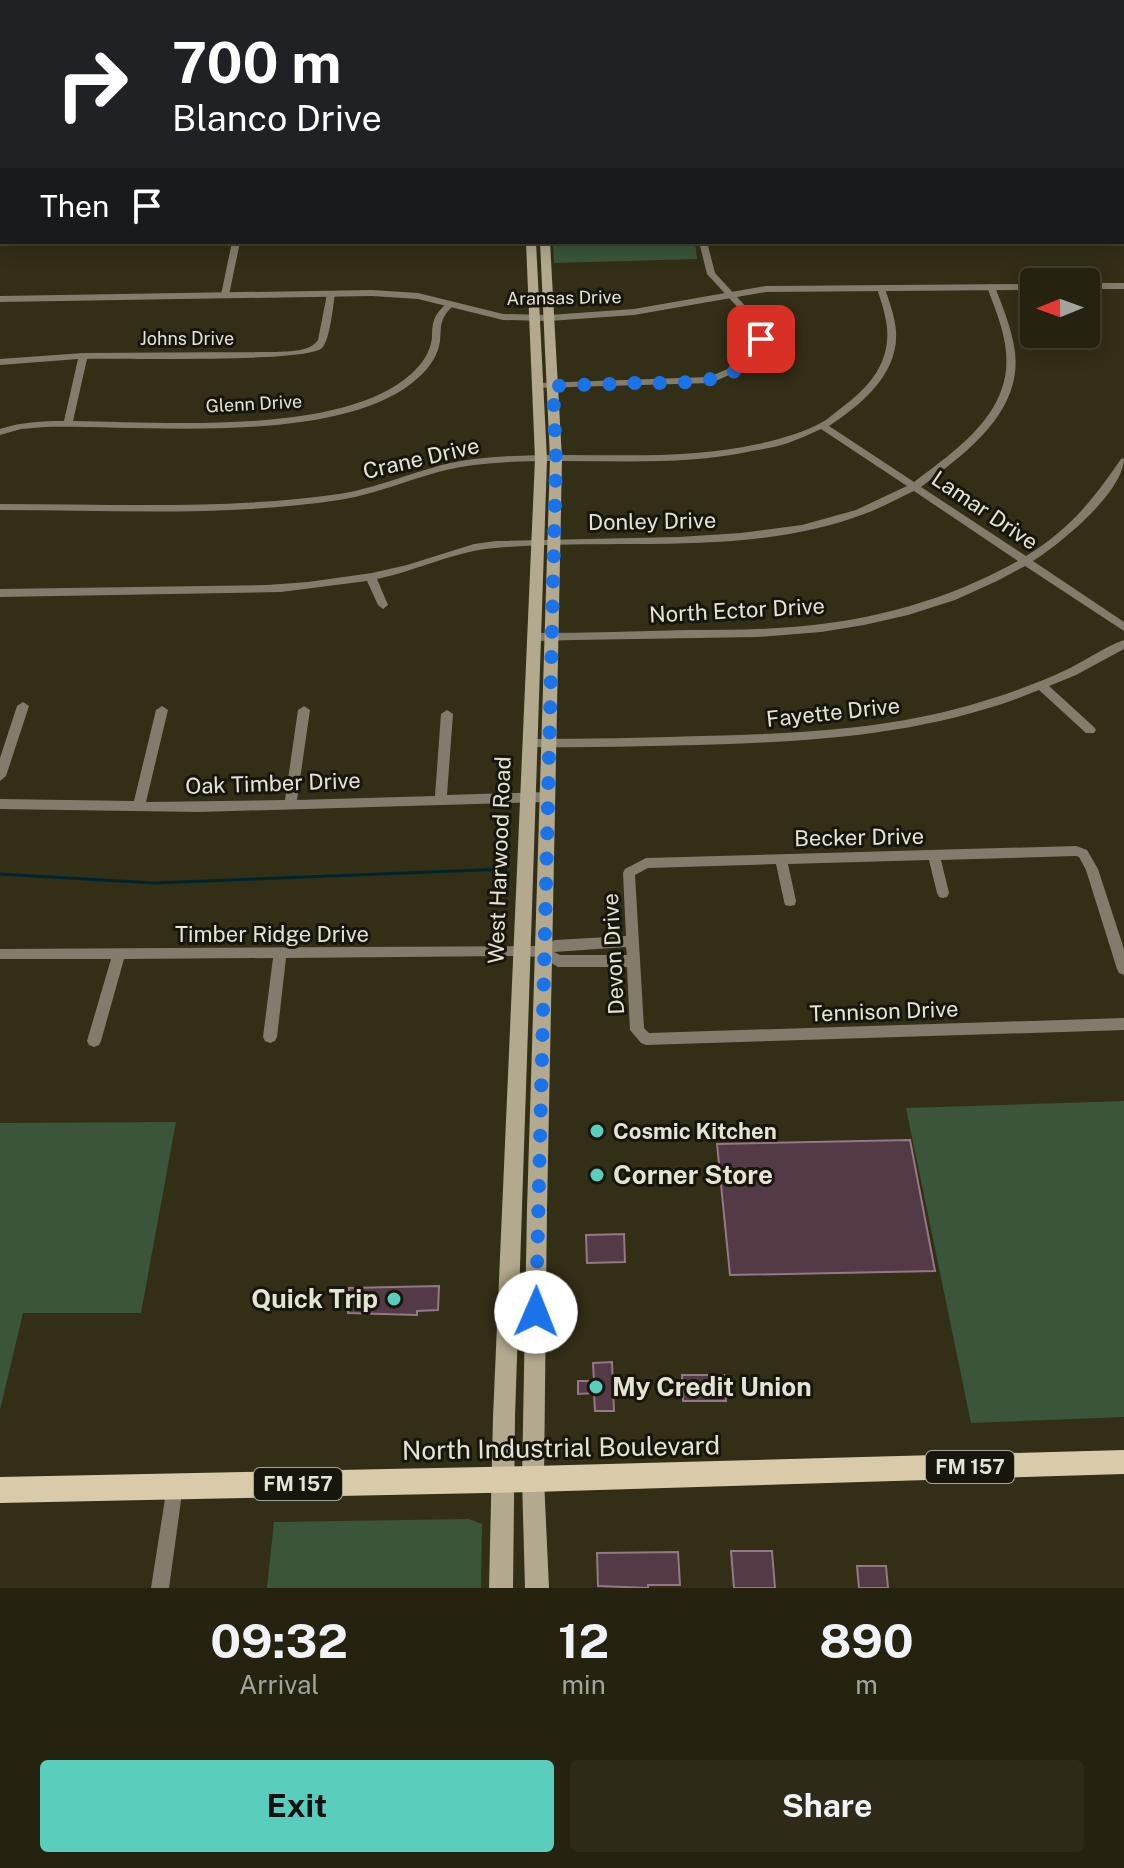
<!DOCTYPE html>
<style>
body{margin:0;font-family:"Public Sans",sans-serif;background:#2e2a19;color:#f1f3f6;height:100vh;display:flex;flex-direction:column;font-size:30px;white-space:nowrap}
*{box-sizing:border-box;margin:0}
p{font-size:26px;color:#a4a49f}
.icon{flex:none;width:44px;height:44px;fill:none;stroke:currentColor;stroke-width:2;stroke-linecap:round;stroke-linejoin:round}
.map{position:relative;height:1588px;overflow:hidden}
.sheet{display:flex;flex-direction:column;background:#262210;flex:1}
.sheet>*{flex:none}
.guide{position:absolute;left:0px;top:0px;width:1124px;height:244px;box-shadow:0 4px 20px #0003,0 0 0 2px #423f30;background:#202124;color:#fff;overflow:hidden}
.needle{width:52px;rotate:269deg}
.controls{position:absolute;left:1020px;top:268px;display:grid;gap:16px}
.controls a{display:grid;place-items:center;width:80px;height:80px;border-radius:8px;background:#262210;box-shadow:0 4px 20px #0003,0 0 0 2px #423f30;font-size:40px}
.pin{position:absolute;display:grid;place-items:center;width:68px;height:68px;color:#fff;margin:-34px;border-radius:16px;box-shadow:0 4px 12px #0006}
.me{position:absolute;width:88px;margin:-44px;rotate:1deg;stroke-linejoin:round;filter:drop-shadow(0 0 6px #0008)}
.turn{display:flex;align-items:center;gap:28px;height:168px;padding:0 40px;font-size:36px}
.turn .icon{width:104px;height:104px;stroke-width:2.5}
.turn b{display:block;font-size:56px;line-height:68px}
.then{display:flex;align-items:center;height:76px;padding:0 40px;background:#0003;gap:16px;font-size:30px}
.eta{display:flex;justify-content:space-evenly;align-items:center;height:136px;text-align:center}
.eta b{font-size:48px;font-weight:700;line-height:56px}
.cta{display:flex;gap:16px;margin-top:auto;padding:16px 40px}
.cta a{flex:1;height:92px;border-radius:8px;background:#5acebd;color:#111;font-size:32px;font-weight:700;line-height:92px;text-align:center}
.cta a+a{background:#2e2a19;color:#f1f3f6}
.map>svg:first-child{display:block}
.green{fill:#3a553a}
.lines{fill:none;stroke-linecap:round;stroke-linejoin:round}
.stream{stroke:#00242e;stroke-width:3}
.building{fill:#533a46;stroke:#947885;stroke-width:2}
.minor{fill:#837c6c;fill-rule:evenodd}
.tertiary{fill:#837c6c;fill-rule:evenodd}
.secondary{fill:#b3a98e;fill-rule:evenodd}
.primary{fill:#d9cba9;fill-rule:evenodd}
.route{stroke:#1a73e8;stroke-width:14;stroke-dasharray:0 25.2}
.poi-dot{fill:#5acebd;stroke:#18160c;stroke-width:3}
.labels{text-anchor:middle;stroke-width:6;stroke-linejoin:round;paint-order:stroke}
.far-street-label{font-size:18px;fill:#e5e3d4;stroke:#18160c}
.shield{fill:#18160c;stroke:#a8a698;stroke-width:2}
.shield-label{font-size:20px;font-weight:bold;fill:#e5e3d4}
.street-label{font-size:22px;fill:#e5e3d4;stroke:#18160c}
.poi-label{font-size:22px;font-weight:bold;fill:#e5e3d4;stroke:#18160c;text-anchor:start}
.near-poi-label{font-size:26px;font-weight:bold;fill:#e5e3d4;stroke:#18160c;text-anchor:start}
.near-street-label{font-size:26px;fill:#e5e3d4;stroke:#18160c}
</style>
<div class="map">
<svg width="1124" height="1588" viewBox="0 0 1124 1588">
<rect width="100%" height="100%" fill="#332e16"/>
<g class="green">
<path d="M 553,242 L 695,242 L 697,259 L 554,263 Z"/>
<path d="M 1124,1101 L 1124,1417 L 971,1423 L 906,1108 Z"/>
<path d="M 176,1122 L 141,1313 L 23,1313 L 0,1410 L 0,1123 Z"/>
<path d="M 469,1519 L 482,1524 L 481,1588 L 267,1588 L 274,1522 Z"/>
</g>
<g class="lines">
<path class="stream" d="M 0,874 L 154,883 L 506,869"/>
</g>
<g class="building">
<path d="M 910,1140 L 935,1271 L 730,1275 L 717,1144 Z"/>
<path d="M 624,1234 L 625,1262 L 587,1263 L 586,1235 Z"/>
<path d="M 439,1286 L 438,1310 L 417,1311 L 417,1315 L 348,1313 L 349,1288 Z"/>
<path d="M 612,1362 L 614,1411 L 595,1411 L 594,1393 L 578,1394 L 578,1381 L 594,1381 L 593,1363 Z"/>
<path d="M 682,1375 L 724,1375 L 726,1401 L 683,1401 Z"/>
<path d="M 731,1551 L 772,1551 L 775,1588 L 734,1588 Z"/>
<path d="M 678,1552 L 680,1585 L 648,1585 L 648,1588 L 598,1586 L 597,1553 Z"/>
<path d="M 857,1566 L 886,1566 L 888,1588 L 859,1588 Z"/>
</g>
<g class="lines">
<g class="minor">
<path d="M 26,0 L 32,0 L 31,2 L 25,2 Z"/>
<path d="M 296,0 L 313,0 L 313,1 L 296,2 Z"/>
<path d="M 614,0 L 620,0 L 621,2 L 615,2 Z"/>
<path d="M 701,0 L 707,0 L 708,2 L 702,2 Z"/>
<rect x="786" y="0" width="6" height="2"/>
<rect x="872" y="0" width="6" height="2"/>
<path d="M 957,0 L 963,0 L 964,2 L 958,2 Z"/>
<path d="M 1053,0 L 1062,0 L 1064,2 L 1055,2 Z"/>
<path d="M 1124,14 L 1124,18 L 1122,19 L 1122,15 Z"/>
<rect x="1122" y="45" width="2" height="7"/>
<rect x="0" y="48" width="2" height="8"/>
<rect x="1122" y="87" width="2" height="4"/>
<rect x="0" y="88" width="2" height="4"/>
<rect x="1122" y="150" width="2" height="5"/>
<rect x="0" y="171" width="2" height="5"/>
<rect x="1122" y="221" width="2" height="4"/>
<path d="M 232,242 L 240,242 L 229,295 L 225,298 L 221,295 Z"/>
<path d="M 699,242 L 707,242 L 715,273 L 761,323 L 765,339 L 758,356 L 745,368 L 711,383 L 536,388 L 534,386 L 539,383 L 709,377 L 739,364 L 751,353 L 757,339 L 753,324 L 707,274 Z"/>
<path d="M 991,284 L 995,287 C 1003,308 1012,329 1015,352 C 1022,414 964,454 921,487 L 1026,556 C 1069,530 1093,500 1121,459 L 1124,458 C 1124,492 1060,544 1033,561 L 1124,622 L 1124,631 L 1025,566 L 997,581 L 955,600 L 908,615 L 864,625 L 821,632 L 758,637 L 575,640 L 536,641 L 531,637 L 536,633 C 587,633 637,631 688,630 C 723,630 757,630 792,627 C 871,621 948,600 1018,561 L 914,491 C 897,499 881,508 864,514 C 748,558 615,537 495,548 C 455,551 416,571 377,579 L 388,605 L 383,609 L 378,605 L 367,581 L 281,592 L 0,597 L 0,589 L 267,585 L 308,582 L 372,573 L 407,565 L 474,544 L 496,541 L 679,537 L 741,533 L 802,525 L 856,510 L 907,486 L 821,429 C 810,434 799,439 788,443 C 776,447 764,449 752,451 C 661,471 566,454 474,465 C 428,470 385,493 339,500 C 227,517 113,510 0,510 L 0,504 C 113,504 227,510 339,494 C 385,487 428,464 474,459 C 568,448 664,465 758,444 C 781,439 806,432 826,420 C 834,414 842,407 850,401 C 869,386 885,366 887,341 C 889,323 882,305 877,288 L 881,285 L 885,288 C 889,302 895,316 896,331 C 899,374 861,405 829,426 L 914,482 C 956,450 1012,413 1006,352 C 1004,330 995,308 987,287 Z"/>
<path d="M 331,291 L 335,294 C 333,306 330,340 322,348 C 306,363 120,358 87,359 L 73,421 C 163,422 343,436 411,374 C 422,364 430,353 432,338 C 432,332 432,326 434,320 C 437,312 443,307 449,301 L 456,303 C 452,307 447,311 444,317 C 440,324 441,332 440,341 C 438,355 430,367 419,377 C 344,447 143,425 45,427 L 21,429 L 0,435 L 0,429 C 21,422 42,421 64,421 L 78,359 L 0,365 L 0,359 L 83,353 L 276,352 C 290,351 310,352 318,340 L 327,294 Z"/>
<path d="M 1124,640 L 1124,649 L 1076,675 L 1049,686 L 1094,727 L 1096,730 L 1094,733 L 1086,733 L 1039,690 C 931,735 811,742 696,745 C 641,746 585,748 530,747 L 524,743 L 530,739 C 587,739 644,738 701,736 C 790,734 881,730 967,706 C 1002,696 1037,684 1070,668 C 1088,659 1105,647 1124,640 Z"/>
<path d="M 23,702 L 29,706 L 6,776 L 0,781 L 0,758 L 17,706 Z"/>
<path d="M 162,706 L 168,710 L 146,802 L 285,800 L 298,710 L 304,706 L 310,710 L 297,800 L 435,796 L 441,714 L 447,710 L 453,714 L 447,795 L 546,792 L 550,794 L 552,797 L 550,800 L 546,802 L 199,812 L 0,809 L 0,799 L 134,801 L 156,710 Z"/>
<path d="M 1076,846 L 1087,850 L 1098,869 L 1124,949 L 1124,975 L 1119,973 L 1117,969 L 1086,870 L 1079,857 L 1076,856 L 941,860 L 949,893 L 947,897 L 943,898 L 939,897 L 937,893 L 929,860 L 788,864 L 796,901 L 795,905 L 790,906 L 785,905 L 784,901 L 776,864 L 648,868 L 635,875 L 644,1028 L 649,1033 L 1124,1018 L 1124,1030 L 646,1045 L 641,1043 L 630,1030 L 627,967 L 558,967 L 541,957 L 522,956 L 286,958 L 277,1037 L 275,1041 L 270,1043 L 265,1041 L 263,1037 L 273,958 L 124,959 L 101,1041 L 99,1045 L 94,1047 L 89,1045 L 87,1041 L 111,959 L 0,959 L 0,949 L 541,946 L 555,940 L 626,936 L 623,873 L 625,869 L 646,858 ZM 626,947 L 627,955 L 560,955 L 554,952 Z"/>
<path d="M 175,1478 L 181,1480 L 183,1486 L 169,1588 L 151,1588 L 167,1486 L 169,1480 Z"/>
</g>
<g class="tertiary">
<rect x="1086" y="283" width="38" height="6"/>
<path d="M 1034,284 L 1034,290 L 766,292 L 634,315 L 549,321 L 503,320 L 418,299 L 372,296 L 0,302 L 0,296 L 372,290 L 418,293 L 503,314 L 549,315 L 634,309 L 766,286 Z"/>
</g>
<g class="secondary">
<rect x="515" y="0" width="8" height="2"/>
<rect x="526" y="0" width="8" height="2"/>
<path d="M 526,242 L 536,242 L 547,459 L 515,1417 L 513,1588 L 489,1588 L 493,1417 L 535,459 Z"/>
<path d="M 540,242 L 550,242 L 562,459 L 547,1209 L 544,1479 L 549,1588 L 525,1588 L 522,1479 L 527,1209 L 550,459 Z"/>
</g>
<path class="primary" d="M 1124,1450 L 1124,1474 L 533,1492 L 0,1503 L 0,1477 L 533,1466 Z"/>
</g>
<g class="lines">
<path class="route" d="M 536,1312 L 556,459 L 553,386 C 580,385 608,384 635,383 C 676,382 747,390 761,339"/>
</g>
<g class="poi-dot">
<circle cx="597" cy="1131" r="8"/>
<circle cx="597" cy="1175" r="8"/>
<circle cx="394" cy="1299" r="8"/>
<circle cx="596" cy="1387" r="8"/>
</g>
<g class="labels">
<g class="far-street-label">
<text transform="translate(564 298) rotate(-1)" y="6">Aransas Drive</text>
<text x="187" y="345">Johns Drive</text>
<text transform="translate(254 404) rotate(-3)" y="6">Glenn Drive</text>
</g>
<g class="shield">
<rect x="926" y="1451" width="88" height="32" rx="6"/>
<rect x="254" y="1468" width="88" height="32" rx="6"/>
</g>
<g class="shield-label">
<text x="970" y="1474">FM 157</text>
<text x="298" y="1491">FM 157</text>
</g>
<g class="street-label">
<text transform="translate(421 458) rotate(-13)" y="8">Crane Drive</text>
<text transform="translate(985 510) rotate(34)" y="8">Lamar Drive</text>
<text transform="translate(652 521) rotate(-1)" y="8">Donley Drive</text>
<text transform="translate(737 610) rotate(-3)" y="8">North Ector Drive</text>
<text transform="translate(833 712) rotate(-6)" y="8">Fayette Drive</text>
<text transform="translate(273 783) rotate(-2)" y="8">Oak Timber Drive</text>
<text transform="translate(859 837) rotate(-1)" y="8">Becker Drive</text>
<text transform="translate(499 860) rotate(-88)" y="8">West Harwood Road</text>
<text x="272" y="942">Timber Ridge Drive</text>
<text transform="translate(613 954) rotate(-93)" y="8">Devon Drive</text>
<text transform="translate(884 1011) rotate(-2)" y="8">Tennison Drive</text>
</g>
<g class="poi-label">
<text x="613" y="1139">Cosmic Kitchen</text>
</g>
<g class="near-poi-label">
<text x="613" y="1184">Corner Store</text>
<text x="378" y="1308" text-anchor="end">Quick Trip</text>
<text x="612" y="1396">My Credit Union</text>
</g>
<g class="near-street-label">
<text transform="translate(561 1448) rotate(-1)" y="9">North Industrial Boulevard</text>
</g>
</g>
</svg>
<div class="controls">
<a><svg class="needle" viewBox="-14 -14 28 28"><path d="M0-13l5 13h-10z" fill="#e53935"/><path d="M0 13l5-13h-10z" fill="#a4a49f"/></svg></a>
</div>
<div class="pin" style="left:761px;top:339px;background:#d93025"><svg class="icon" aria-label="arrive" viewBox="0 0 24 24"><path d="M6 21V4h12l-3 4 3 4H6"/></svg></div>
<svg class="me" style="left:536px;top:1312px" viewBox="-20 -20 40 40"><circle r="19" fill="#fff"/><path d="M0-13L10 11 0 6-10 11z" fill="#1a73e8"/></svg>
<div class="guide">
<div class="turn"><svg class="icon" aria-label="right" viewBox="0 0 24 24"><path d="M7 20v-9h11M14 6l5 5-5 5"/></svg><div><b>700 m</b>Blanco Drive</div></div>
<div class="then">Then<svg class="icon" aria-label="arrive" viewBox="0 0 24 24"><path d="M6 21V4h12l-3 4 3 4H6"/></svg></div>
</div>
</div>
<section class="sheet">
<div class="eta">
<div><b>09:32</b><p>Arrival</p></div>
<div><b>12</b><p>min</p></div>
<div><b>890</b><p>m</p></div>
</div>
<div class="cta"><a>Exit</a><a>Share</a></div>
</section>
